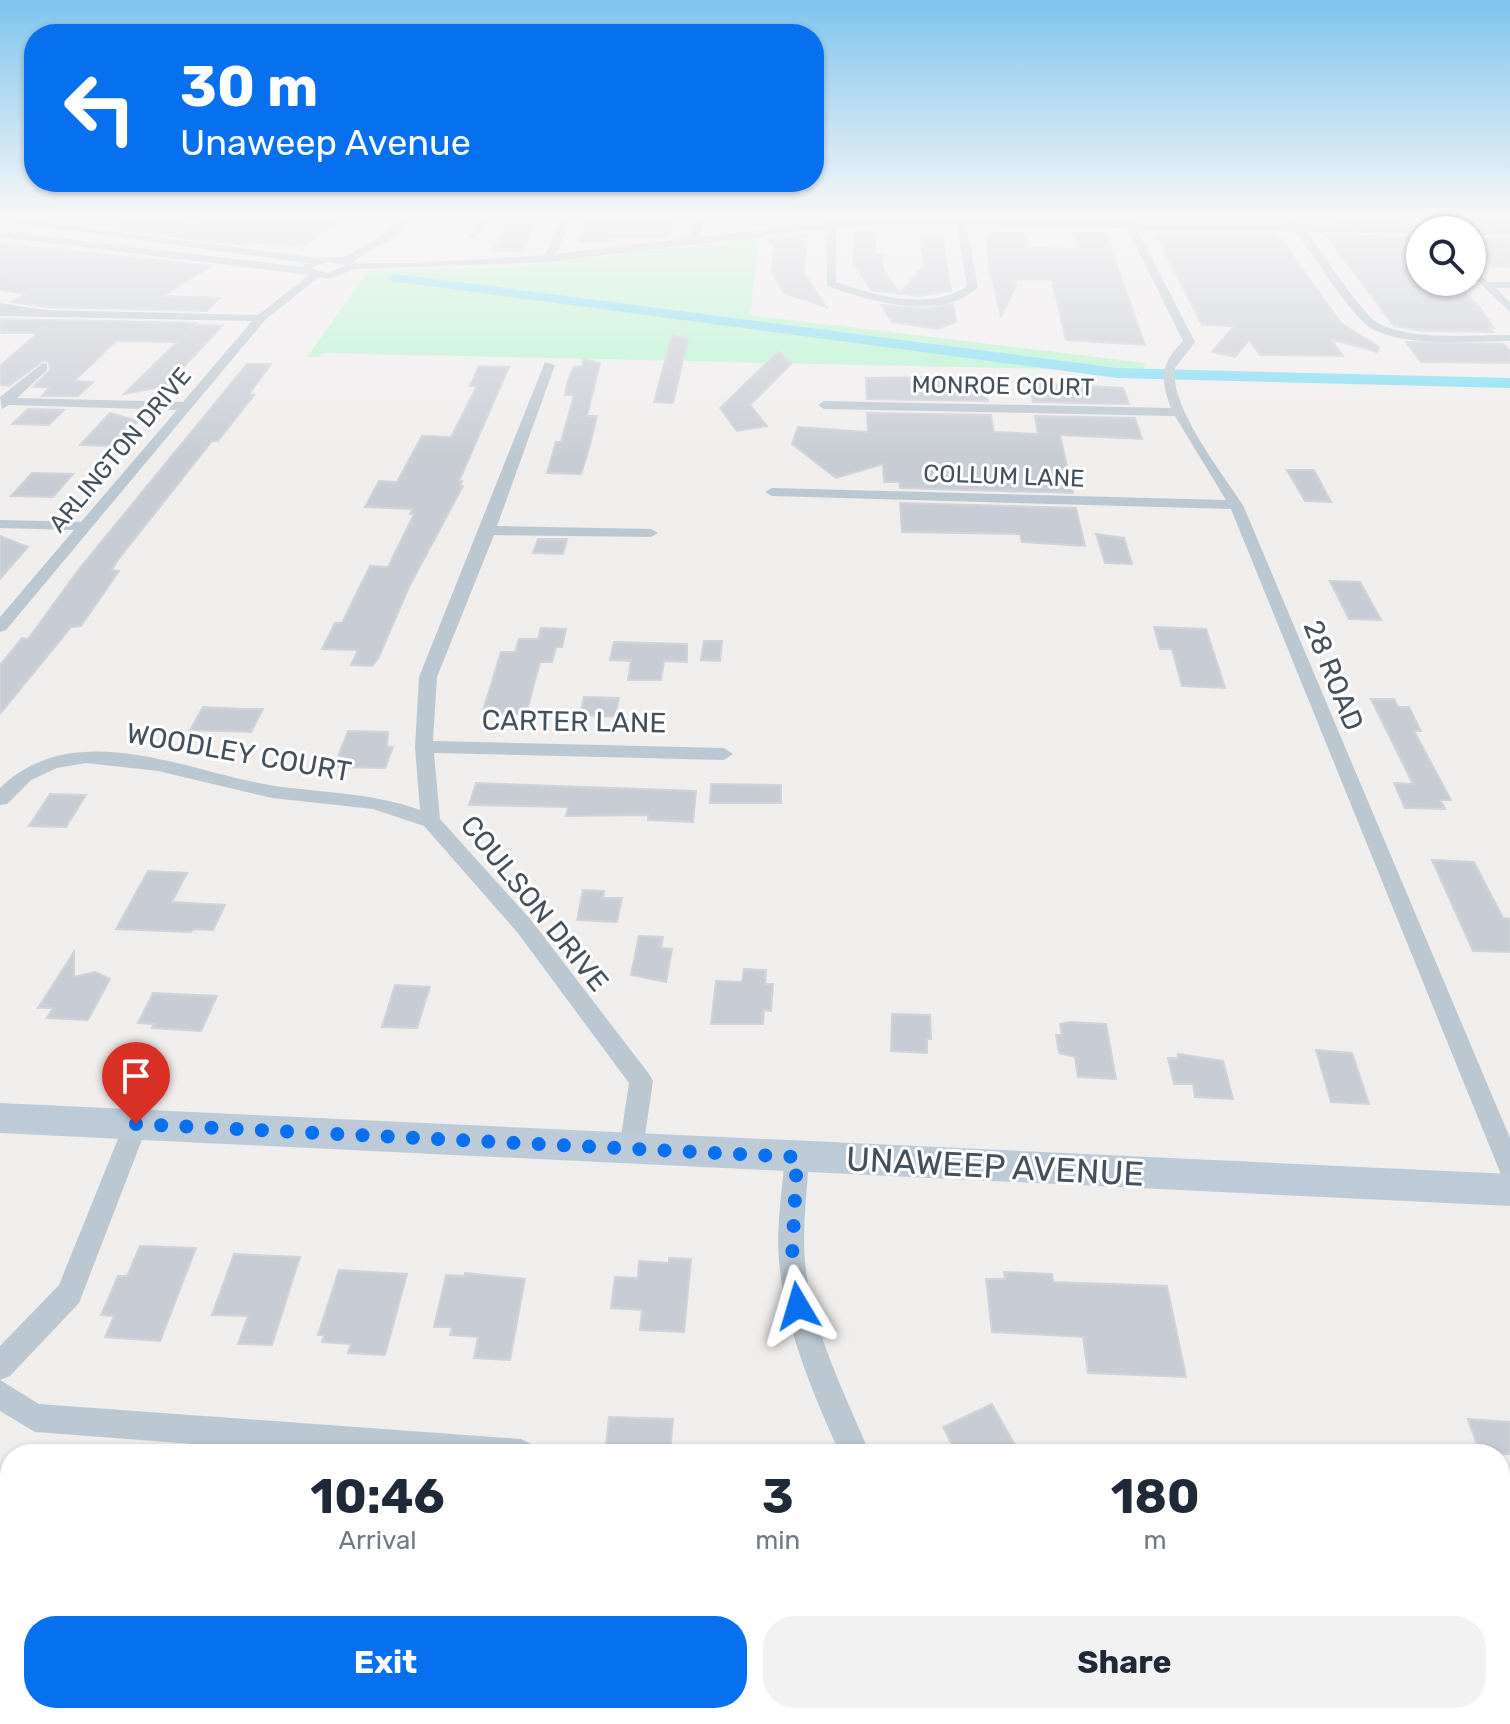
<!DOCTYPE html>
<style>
body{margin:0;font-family:Rubik,sans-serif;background:#f2f2f3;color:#1f2937;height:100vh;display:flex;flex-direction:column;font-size:30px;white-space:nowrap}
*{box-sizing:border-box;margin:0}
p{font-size:26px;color:#747a83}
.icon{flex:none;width:44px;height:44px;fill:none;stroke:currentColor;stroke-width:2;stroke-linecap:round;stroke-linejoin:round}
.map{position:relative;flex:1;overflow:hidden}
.sheet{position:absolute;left:0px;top:1444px;width:1510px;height:280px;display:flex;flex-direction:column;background:#fff;border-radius:32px 32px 0 0;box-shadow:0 2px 6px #0004}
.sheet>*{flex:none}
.top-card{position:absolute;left:24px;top:24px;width:800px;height:168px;border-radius:32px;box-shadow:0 2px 6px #0004;background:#0770ef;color:#fff;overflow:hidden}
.tools{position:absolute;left:1406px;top:216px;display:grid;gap:16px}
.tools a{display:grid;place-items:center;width:80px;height:80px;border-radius:50%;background:#fff;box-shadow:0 2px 6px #0004;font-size:40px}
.pin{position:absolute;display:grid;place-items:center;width:68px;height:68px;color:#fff;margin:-82px -34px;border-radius:50% 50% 50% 0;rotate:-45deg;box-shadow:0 0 8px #0007}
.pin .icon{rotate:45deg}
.me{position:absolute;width:88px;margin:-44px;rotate:353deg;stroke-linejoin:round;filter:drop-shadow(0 0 6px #0008)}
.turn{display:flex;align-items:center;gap:28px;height:168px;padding:0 24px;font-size:36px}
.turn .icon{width:104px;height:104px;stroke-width:2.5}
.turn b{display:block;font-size:56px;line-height:68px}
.eta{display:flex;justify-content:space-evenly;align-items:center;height:136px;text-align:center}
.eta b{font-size:48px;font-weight:700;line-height:56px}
.primary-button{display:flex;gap:16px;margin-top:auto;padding:16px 24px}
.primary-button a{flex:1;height:92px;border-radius:32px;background:#0770ef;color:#fff;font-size:32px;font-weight:700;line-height:92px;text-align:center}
.primary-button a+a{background:#f2f2f3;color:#1f2937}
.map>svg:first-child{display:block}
.green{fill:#b6f3cd}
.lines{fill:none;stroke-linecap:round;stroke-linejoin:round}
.canal{fill:#7fddf4;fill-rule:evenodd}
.building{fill:#c8ccd4;stroke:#d0d3da;stroke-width:2}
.minor{fill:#bcc8d1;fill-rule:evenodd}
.secondary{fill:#bdcbd8;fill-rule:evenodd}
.route{stroke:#0770ef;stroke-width:14;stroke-dasharray:0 25.2}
.labels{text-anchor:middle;stroke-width:6;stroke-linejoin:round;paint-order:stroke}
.far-street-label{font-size:24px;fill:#44515c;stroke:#fff}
.street-label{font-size:28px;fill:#44515c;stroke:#fff}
.near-street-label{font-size:34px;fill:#44515c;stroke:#fff}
</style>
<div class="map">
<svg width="1510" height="1724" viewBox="0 0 1510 1724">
<rect width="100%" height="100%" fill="#f0eded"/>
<path class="green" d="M 759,239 L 750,315 L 1145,363 L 1144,371 L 322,353 L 319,357 L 307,357 L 368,271 L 504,268 Z"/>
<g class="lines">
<path class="canal" d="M 396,274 L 1117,368 L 1510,378 L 1510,388 L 1117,378 L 391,281 L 391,275 Z"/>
</g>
<g class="building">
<path d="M 133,217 L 197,224 L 208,217 L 344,217 L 304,245 L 290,246 L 250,242 L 244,245 L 114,229 Z"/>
<path d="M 674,217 L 668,237 L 608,236 L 606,242 L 579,242 L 588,218 Z"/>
<path d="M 1312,217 L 1394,217 L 1401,225 L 1316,223 Z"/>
<path d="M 1442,217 L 1503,217 L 1510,226 L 1455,230 Z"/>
<path d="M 508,224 L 534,224 L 522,251 L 493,250 Z"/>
<path d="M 855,232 L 875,232 L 875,254 L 882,254 L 883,270 L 900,293 L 924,266 L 920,235 L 942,235 L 951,291 L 920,296 L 871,290 L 853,262 Z"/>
<path d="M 987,233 L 1024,234 L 1028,248 L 1079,249 L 1072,233 L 1106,234 L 1145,345 L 1066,340 L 1052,280 L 1015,279 L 1016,286 L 1001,316 L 989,266 Z"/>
<path d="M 807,234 L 804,273 L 826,307 L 784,293 L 771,270 L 775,246 L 767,239 Z"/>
<path d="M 1223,234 L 1272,235 L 1281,239 L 1341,323 L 1379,347 L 1377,352 L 1331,339 L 1343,356 L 1260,355 L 1249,340 L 1235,357 L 1212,352 L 1234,326 L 1202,325 L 1157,236 Z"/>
<path d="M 1326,235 L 1412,237 L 1420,246 L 1420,282 L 1455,282 L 1480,308 L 1494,328 L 1489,328 L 1493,332 L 1422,331 L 1394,326 Z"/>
<path d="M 1472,238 L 1510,238 L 1510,267 L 1492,266 L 1472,247 Z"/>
<path d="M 0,244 L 211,266 L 163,296 L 220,298 L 207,311 L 45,307 L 12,302 L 26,294 L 0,290 Z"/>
<path d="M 953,304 L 956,322 L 937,329 L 892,322 L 881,305 L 926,309 Z"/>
<path d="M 0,319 L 196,323 L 187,332 L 194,325 L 222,326 L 166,386 L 124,394 L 177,342 L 116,341 L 74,381 L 93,382 L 78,396 L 42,396 L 50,387 L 33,387 L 50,370 L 49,362 L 44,360 L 9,386 L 0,385 L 0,366 L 38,333 L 0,333 Z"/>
<path d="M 672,335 L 688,339 L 673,403 L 654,402 Z"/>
<path d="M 1406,342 L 1503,344 L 1510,351 L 1510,363 L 1421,362 Z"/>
<path d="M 779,351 L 791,364 L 750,405 L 767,426 L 737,431 L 720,408 Z"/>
<path d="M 583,359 L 600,363 L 587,416 L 597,416 L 590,445 L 581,474 L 547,473 L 556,442 L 561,442 L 574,395 L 565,395 L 568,380 L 574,367 L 582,366 Z"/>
<path d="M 247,364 L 271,364 L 249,394 L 254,395 L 218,441 L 212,441 L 117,561 L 112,570 L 119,571 L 81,626 L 71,627 L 0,714 L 0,665 L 22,638 L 28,639 L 79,569 Z"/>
<path d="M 479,366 L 509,367 L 459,481 L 462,481 L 460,486 L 463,486 L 409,587 L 378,659 L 372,666 L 351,665 L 358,650 L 322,649 L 335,623 L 342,623 L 370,566 L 388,567 L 414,514 L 410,514 L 413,509 L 365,507 L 379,481 L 397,482 L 422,436 L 451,437 L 477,386 L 470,386 Z"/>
<path d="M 950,377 L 978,378 L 983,382 L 988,401 L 867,399 L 866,378 Z"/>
<path d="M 1029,383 L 1123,388 L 1129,404 L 1033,402 Z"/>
<path d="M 28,409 L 64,410 L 49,425 L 12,424 Z"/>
<path d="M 110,413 L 138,421 L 115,446 L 80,445 Z"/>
<path d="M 867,413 L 991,415 L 994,432 L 1038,434 L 1035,416 L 1135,418 L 1142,439 L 1060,435 L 1073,493 L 900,488 L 899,482 L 884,482 L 883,464 L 836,478 L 792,444 L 798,427 L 868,432 Z"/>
<path d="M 1287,470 L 1314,470 L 1331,502 L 1305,501 Z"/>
<path d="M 32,473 L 73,474 L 53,497 L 11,496 Z"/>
<path d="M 900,503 L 1076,508 L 1085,546 L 1022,542 L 1020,534 L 902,532 Z"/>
<path d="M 1096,534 L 1124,538 L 1132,564 L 1105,563 Z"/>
<path d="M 0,536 L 28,547 L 0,579 Z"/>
<path d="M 538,539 L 567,539 L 563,554 L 533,553 Z"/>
<path d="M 1330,581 L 1360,582 L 1381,620 L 1349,619 Z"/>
<path d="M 1154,627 L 1206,629 L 1225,688 L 1182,686 L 1172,649 L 1160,649 Z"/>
<path d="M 541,628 L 566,629 L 562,647 L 556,647 L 552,662 L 540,662 L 526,715 L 482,714 L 501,652 L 515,652 L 519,639 L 538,639 Z"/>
<path d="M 704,641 L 722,641 L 720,661 L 701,660 Z"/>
<path d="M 614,642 L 687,644 L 687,662 L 664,661 L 661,680 L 628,680 L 631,661 L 610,660 Z"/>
<path d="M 584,697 L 619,698 L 615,717 L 580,715 Z"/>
<path d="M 1371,699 L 1394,699 L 1398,707 L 1409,707 L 1421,731 L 1414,731 L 1451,800 L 1440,800 L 1445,809 L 1405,808 L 1394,783 L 1413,784 Z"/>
<path d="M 203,707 L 244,709 L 263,709 L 251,732 L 190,730 Z"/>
<path d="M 348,731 L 388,732 L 387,746 L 393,747 L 385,768 L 334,767 Z"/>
<path d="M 476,783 L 696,791 L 693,822 L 648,820 L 648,815 L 566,816 L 568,807 L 469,805 Z"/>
<path d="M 711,784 L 781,785 L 781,803 L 710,803 Z"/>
<path d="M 50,794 L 86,795 L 66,827 L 29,826 Z"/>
<path d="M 1432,860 L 1474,862 L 1503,918 L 1510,919 L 1510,952 L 1473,951 Z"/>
<path d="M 148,871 L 187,873 L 172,902 L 225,905 L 213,930 L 193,929 L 191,932 L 116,929 Z"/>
<path d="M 583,890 L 604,891 L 603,898 L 622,898 L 617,922 L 577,920 Z"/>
<path d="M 639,936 L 663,937 L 661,948 L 672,949 L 666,982 L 631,975 Z"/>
<path d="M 74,952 L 74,977 L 95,972 L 110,979 L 88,1020 L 47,1018 L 53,1008 L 38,1008 Z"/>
<path d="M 744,969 L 766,970 L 765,984 L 773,984 L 771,1011 L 764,1010 L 763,1024 L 711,1024 L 716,981 L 742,982 Z"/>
<path d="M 395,985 L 430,987 L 417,1028 L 382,1027 Z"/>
<path d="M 153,993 L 217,996 L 201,1031 L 152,1028 L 154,1024 L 138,1023 Z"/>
<path d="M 892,1014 L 930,1015 L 931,1039 L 927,1039 L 927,1053 L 891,1051 Z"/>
<path d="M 1070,1022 L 1106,1024 L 1116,1079 L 1078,1077 L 1075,1057 L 1059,1053 L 1056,1035 L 1062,1035 L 1060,1024 Z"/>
<path d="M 1316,1050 L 1352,1053 L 1369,1104 L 1331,1102 Z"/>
<path d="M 1178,1054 L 1223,1061 L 1233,1099 L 1195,1097 L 1193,1084 L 1174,1084 L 1168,1058 L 1178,1058 Z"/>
<path d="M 140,1246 L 196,1248 L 160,1341 L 105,1337 L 114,1316 L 101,1315 L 118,1276 L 127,1276 Z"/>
<path d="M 234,1254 L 300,1257 L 272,1345 L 238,1344 L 248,1316 L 212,1315 Z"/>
<path d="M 669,1258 L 691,1259 L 684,1332 L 640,1330 L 642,1310 L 611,1308 L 615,1277 L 638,1278 L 639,1261 L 669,1263 Z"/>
<path d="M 339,1270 L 407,1274 L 385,1355 L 348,1353 L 351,1344 L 322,1342 L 324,1335 L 318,1335 Z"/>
<path d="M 1004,1272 L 1052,1274 L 1053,1282 L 1167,1286 L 1186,1377 L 1088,1373 L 1083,1337 L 992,1332 L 986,1279 L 1005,1279 Z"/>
<path d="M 465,1273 L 525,1279 L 510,1360 L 474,1358 L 478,1337 L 450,1335 L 452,1327 L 434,1327 L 446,1275 L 465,1276 Z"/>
<path d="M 992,1404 L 1020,1454 L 957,1454 L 943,1427 Z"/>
<path d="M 609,1417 L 673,1419 L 670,1454 L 605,1454 Z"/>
<path d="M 1468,1419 L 1510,1422 L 1510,1454 L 1480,1454 Z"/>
</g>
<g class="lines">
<g class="minor">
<path d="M 0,217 L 318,258 L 345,257 L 386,233 L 402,217 L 413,217 L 394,237 L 353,261 L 356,263 L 421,263 L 545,255 L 562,217 L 572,217 L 556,254 L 689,238 L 694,217 L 704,217 L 699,237 L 826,223 L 826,217 L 836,217 L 836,223 L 955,217 L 1124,222 L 1121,217 L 1131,217 L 1134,223 L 1292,226 L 1290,223 L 1295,220 L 1302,226 L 1424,229 L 1420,234 L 1307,232 C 1321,251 1359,309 1375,321 C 1406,342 1473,334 1510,335 L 1510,341 C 1474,341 1390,349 1363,322 C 1338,296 1318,261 1296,232 L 1137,229 L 1195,342 L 1175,368 C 1169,406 1222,473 1243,505 L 1510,1138 L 1510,1178 L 1501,1175 L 1498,1167 L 1231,509 L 772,496 L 765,492 L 772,488 L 1226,500 L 1175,416 L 824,409 L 818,405 L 824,401 L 1171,408 C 1160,379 1160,364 1183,341 L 1127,228 L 966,225 L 978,287 C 942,323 870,301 827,286 L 826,229 L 548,262 L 355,269 L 329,279 L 319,277 L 265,320 L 6,630 L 0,632 L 0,617 L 74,530 L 0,528 L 0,520 L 81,522 L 177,410 L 9,405 L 2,409 L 0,397 L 43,363 L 47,364 L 47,370 L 17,398 L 183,402 L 252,321 L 0,316 L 0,303 L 45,310 L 258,315 L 309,275 L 0,237 L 0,231 L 302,267 L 306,263 L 0,221 ZM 897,224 L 957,225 L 967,286 C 931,311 875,296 836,282 L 836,228 ZM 329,262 L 346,265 L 328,273 L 312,269 L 315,265 Z"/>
<path d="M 480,217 L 490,217 L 476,237 L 468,237 Z"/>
<path d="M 1472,229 L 1510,229 L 1510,235 L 1472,235 L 1472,230 L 1468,230 Z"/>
<path d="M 1472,267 L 1489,282 L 1510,282 L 1510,288 L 1496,288 L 1510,303 L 1510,312 L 1472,276 Z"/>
<path d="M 545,362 L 555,365 L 497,526 L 651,529 L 658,533 L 651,537 L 494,535 L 437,677 L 433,741 L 724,748 L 733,754 L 724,760 L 434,753 L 440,819 L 531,920 L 649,1074 L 653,1081 L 643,1149 L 640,1157 L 631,1160 L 622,1157 L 619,1149 L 629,1083 L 517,932 L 424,826 L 373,809 L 272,798 L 158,771 L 86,763 L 57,768 L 31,780 L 7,804 L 0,805 L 0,788 C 74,716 183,770 269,785 C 321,793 370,792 420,810 L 415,747 L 419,677 Z"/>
<path d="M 136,1113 L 145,1117 L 148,1124 L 79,1303 L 10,1376 L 0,1380 L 39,1404 L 521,1439 L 531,1444 L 536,1454 L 324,1454 L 35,1432 L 0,1411 L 0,1346 L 59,1285 L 124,1124 L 127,1117 Z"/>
<path d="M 797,1146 L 806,1149 L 809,1157 C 807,1192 802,1227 805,1262 C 812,1331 844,1391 870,1454 L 840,1454 C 813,1393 785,1329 779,1261 C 776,1227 782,1191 785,1157 L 788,1149 Z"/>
<path d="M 455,1714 L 489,1714 L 487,1724 L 453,1724 Z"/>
<path d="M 934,1714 L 968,1714 L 970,1724 L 936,1724 Z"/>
</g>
<path class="secondary" d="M 0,1103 L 1510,1174 L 1510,1206 L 0,1133 Z"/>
</g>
<linearGradient id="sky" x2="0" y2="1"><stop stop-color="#7ec4ed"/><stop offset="0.47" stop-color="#f8f7f7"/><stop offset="1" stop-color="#f8f7f7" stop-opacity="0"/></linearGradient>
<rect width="1510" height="459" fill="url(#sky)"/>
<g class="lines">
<path class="route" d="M 136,1124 L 797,1157 L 792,1258 L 798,1306"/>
</g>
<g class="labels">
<g class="far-street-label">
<text transform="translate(1003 386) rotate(1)" y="8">MONROE COURT</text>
<text transform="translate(120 450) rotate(-50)" y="8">ARLINGTON DRIVE</text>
<text transform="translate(1004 476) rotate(2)" y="8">COLLUM LANE</text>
</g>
<g class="street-label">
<text transform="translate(1334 675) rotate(68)" y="10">28 ROAD</text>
<text transform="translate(574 721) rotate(1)" y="10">CARTER LANE</text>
<text transform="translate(239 752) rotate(10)" y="10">WOODLEY COURT</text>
<text transform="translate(535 903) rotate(51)" y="10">COULSON DRIVE</text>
</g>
<g class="near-street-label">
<text transform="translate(995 1166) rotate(3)" y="12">UNAWEEP AVENUE</text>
</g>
</g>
</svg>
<div class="tools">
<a><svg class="icon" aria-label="search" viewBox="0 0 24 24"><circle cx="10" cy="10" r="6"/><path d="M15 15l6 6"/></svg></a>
</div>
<div class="pin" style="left:136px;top:1124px;background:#d93025"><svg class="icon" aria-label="arrive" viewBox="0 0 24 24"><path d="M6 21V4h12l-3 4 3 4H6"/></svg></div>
<svg class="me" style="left:798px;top:1306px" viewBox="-20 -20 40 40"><path d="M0-17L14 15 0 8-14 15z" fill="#0770ef" stroke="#fff" stroke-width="4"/></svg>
<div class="top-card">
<div class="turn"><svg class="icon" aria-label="left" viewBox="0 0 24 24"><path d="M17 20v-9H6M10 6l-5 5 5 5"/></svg><div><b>30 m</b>Unaweep Avenue</div></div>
</div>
<section class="sheet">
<div class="eta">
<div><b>10:46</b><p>Arrival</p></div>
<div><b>3</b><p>min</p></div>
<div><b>180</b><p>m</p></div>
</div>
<div class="primary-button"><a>Exit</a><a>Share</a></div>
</section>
</div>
